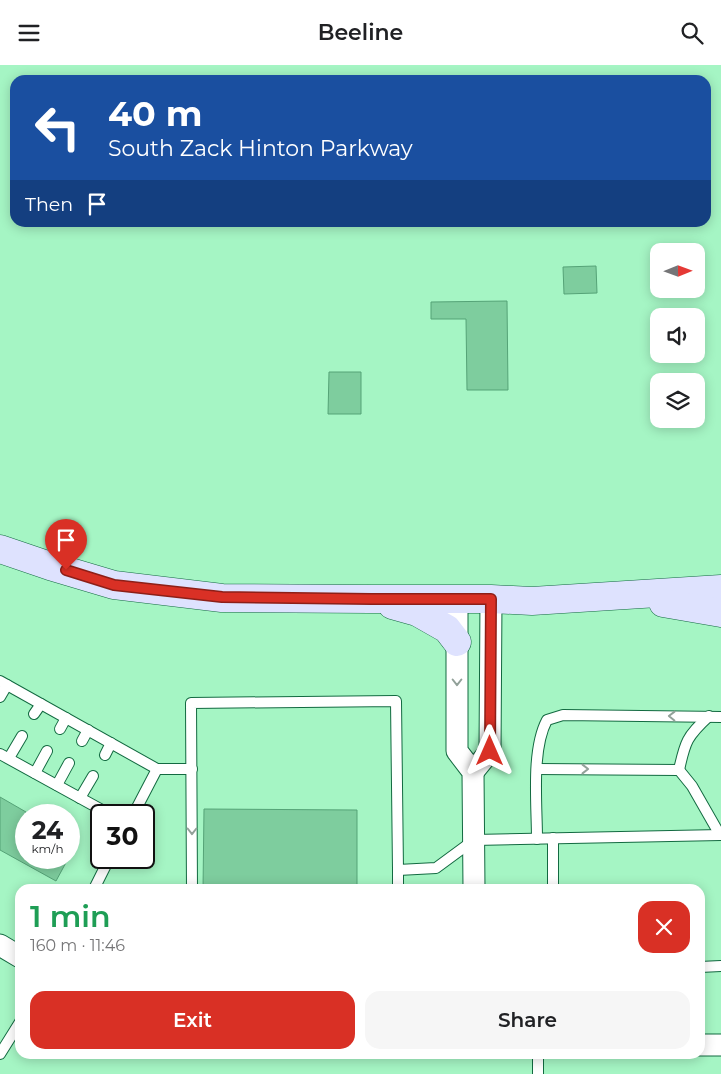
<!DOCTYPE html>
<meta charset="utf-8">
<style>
body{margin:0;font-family:Montserrat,sans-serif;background:#f6f6f6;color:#202124;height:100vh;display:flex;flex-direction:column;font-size:19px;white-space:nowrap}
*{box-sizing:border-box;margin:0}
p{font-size:16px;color:#757577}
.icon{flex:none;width:28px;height:28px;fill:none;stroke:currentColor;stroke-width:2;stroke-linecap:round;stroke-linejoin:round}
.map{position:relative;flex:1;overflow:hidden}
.panel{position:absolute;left:15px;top:819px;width:690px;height:175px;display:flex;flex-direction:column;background:#fff;border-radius:15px;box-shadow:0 2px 12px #0003}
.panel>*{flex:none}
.hud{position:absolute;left:10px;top:10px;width:701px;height:152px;border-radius:15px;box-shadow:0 2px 12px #0003;background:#1a4fa0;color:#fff;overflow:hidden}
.needle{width:32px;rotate:89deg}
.buttons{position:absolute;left:650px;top:178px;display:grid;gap:10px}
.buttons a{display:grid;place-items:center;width:55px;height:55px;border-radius:10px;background:#fff;box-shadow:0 2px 12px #0003;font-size:25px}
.speed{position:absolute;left:15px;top:739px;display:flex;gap:10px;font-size:25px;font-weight:700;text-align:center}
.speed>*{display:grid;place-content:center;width:65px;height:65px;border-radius:50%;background:#fff;box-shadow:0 2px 12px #0003;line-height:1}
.speed small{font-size:12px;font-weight:400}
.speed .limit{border:2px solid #111;border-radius:8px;background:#fff;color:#111}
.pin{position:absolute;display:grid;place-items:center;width:42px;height:42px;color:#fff;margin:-51px -21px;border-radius:50% 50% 50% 0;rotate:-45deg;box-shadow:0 0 5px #0007}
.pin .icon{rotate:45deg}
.me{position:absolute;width:55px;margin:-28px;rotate:0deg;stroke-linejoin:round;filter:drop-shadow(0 0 4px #0008)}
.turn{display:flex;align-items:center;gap:18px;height:105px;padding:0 15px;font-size:22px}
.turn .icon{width:65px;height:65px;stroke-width:2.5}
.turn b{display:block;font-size:35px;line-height:42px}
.then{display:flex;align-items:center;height:48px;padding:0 15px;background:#0003;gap:10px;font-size:19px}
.round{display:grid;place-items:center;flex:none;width:52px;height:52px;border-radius:15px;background:#f6f6f6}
.summary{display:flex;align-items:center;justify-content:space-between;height:85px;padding:0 15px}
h1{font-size:30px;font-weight:600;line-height:38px;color:#1e9e55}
.primary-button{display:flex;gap:10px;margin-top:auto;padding:10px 15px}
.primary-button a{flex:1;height:58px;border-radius:15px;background:#d93025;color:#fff;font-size:20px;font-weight:600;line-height:58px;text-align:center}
.primary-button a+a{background:#f6f6f6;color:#202124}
header{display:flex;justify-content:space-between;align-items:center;height:65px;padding:0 15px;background:#fff;font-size:22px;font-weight:600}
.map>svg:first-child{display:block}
.building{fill:#7ecd9e;stroke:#55a377}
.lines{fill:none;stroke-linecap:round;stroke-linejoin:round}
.service-casing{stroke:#136a41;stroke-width:12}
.minor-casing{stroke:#136a41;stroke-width:23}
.secondary-casing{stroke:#136a41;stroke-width:29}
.service{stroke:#fff;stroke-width:10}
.minor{stroke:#fff;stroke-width:21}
.secondary{stroke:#dee2fe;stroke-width:28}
.oneway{stroke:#92a199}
.route-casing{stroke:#8d1f18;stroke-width:12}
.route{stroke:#d93025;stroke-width:9}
</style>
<header><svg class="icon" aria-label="menu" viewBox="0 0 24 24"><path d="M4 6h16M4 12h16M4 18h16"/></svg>Beeline<svg class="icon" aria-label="search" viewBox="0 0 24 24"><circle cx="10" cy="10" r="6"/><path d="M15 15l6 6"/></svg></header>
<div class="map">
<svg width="721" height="1009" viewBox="0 0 721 1009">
<rect width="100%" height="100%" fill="#a5f5c4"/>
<g class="building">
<path d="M 596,201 L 597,228 L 564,229 L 563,202 Z"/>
<path d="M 507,236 L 508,325 L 467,325 L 466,254 L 431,254 L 431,237 Z"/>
<path d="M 329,307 L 361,307 L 361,349 L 328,349 Z"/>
<path d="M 0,732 L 26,747 L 26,792 L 69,792 L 56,816 L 0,785 Z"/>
<path d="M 204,744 L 357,745 L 357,824 L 203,824 Z"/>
</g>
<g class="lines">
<g class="service-casing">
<g id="service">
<path d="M 0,616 L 157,704 L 192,704"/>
<path d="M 0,632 L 7,620"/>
<path d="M 34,649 L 41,639"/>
<path d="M 60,664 L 66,653"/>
<path d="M 82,676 L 88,665"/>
<path d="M 0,689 L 111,750"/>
<path d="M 105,690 L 111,678"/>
<path d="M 9,693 L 22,671"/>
<path d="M 537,704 L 679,705 L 692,721 L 720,770"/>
<path d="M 679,705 C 685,677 687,671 709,651"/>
<path d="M 35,708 L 47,686"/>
<path d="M 57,720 L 69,698"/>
<path d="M 80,733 L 93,711"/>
<path d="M 133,750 L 157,704"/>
<path d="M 553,773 L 553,824"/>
<path d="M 537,774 C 537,739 531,685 547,655 L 563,650 L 721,652"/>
<path d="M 398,805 L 398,824"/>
<path d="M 94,824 L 110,792"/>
<path d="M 192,824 L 191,638 L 396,636 L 398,805 L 436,803 L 474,775 L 721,770"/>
<path d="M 700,902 L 721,901"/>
<path d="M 0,989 L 20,957"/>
<path d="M 538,1009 L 538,989"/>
</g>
</g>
<g class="minor-casing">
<g id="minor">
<path d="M 457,534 L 457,686 L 473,707 L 474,824"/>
<path d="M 473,707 L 490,686 L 491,534"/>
<path d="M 0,880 L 20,892"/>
<path d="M 700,980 L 721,980"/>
</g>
</g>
<g class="secondary-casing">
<g id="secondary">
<path d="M 0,484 L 50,501 L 114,520 L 222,533 L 371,534 L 491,534 L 532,536 L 721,524"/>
<path d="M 663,538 L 721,548"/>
<path d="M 392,540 L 417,547 L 447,564 L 457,577"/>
</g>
</g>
<use href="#service" class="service"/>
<use href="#minor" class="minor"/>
<use href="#secondary" class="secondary"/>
</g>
<defs><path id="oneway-chevron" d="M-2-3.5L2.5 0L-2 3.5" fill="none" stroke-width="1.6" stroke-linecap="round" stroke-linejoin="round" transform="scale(1.25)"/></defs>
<g class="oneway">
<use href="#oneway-chevron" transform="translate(457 617) rotate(90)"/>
<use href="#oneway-chevron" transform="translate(672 651) rotate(-179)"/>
<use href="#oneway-chevron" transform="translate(585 704)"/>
<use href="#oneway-chevron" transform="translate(192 766) rotate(90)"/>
</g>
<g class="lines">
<g class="route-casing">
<path id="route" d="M 66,505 L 114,520 L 222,532 L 371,534 L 491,534 L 490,686"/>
</g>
<use href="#route" class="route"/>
</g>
</svg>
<div class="buttons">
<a><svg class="needle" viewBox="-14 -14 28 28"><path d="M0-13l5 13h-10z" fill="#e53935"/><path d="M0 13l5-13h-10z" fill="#757577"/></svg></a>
<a><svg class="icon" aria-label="sound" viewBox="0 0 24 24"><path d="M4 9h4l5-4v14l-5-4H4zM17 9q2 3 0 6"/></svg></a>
<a><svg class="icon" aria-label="layers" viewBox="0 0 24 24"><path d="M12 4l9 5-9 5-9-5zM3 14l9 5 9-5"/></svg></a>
</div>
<div class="speed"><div>24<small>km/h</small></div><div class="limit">30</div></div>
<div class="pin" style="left:66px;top:505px;background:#d93025"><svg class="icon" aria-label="arrive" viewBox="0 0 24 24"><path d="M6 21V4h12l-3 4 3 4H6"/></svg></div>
<svg class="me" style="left:490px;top:686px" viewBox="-20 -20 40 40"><path d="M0-17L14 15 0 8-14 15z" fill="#d93025" stroke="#fff" stroke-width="4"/></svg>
<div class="hud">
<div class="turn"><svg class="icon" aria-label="left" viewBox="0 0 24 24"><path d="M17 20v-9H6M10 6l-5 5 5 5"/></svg><div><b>40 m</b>South Zack Hinton Parkway</div></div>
<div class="then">Then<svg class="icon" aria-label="arrive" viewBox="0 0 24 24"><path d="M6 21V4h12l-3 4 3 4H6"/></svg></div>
</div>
<section class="panel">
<div class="summary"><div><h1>1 min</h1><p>160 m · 11:46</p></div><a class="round" style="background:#d93025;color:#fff"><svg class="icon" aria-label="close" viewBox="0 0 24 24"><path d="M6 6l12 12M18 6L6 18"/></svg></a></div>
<div class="primary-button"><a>Exit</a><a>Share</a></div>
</section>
</div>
